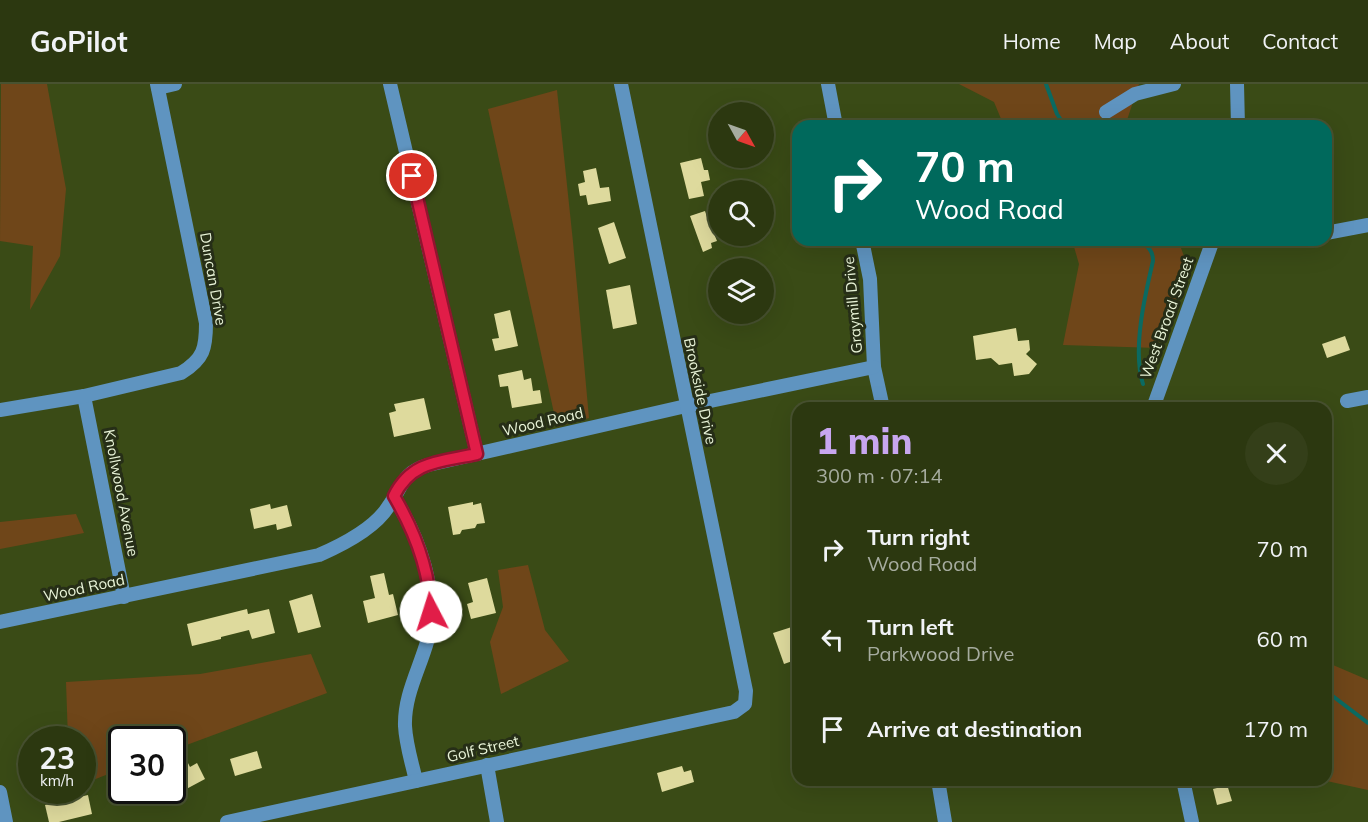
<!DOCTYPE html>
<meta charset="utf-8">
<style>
body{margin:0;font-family:Mulish,sans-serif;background:#343f19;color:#f1f3f6;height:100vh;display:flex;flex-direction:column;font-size:22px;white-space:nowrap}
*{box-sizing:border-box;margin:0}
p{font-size:20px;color:#a6ac9f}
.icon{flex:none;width:33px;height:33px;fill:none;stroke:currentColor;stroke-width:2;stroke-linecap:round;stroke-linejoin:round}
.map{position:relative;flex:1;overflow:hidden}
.panel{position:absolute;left:792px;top:318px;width:540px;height:384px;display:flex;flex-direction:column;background:#2c3810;border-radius:18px;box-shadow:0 6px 24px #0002,0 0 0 2px #485230}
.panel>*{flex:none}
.top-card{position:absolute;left:792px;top:36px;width:540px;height:126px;border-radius:18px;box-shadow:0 6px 24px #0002,0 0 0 2px #485230;background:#00695c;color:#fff;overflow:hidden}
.needle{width:39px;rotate:130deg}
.buttons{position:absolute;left:708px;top:18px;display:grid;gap:12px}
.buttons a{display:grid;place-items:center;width:66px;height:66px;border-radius:50%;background:#2c3810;box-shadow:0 6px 24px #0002,0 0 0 2px #485230;font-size:30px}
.speed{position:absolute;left:18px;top:642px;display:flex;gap:12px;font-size:30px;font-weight:700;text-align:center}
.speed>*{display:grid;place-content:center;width:78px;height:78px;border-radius:50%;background:#2c3810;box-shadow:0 6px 24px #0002,0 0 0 2px #485230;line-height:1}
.speed small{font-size:15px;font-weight:400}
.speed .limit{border:3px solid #111;border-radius:9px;background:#fff;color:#111}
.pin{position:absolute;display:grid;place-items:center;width:51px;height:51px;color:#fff;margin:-26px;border:3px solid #fff;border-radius:50%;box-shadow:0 2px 6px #0007}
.me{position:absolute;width:66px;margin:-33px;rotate:355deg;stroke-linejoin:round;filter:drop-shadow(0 0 4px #0008)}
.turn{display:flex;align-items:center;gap:21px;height:126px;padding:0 24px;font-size:27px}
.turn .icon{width:78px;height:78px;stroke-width:2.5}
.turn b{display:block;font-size:42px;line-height:51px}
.round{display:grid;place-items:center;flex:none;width:63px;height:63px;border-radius:32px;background:#343f19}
.summary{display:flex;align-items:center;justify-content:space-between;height:102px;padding:0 24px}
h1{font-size:36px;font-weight:800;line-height:45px;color:#c7a6ef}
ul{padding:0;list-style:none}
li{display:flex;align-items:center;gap:18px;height:90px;padding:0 24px}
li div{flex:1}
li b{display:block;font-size:22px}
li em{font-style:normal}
header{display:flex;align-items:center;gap:36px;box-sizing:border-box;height:84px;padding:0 30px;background:#2c3810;border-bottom:2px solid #485230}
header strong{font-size:28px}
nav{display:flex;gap:33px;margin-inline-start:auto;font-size:21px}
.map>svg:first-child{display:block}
.green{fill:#6f4619}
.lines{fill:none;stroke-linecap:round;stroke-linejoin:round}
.stream{stroke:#0b6a61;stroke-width:4}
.building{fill:#deda9d}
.minor{stroke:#5f94c0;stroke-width:14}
.route-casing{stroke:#92132f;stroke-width:15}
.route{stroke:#e11d48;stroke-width:10}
.labels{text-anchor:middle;stroke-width:6;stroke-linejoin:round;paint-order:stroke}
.street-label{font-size:15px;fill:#e9f4d8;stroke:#262e17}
</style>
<header>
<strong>GoPilot</strong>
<nav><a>Home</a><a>Map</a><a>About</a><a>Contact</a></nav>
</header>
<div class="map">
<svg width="1368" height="738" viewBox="0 0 1368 738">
<rect width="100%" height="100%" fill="#3a4b16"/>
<g class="green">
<path d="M 1,0 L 47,0 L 66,105 L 60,172 L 30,226 L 33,162 L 0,157 Z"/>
<path d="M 959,0 L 1139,0 L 1125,42 L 1004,42 L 994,18 Z"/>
<path d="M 557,6 L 573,158 L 589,334 L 557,343 L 488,25 Z"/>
<path d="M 1072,156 L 1178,156 L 1188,183 L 1157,264 L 1063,261 L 1079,180 Z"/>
<path d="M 76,430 L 84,449 L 0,465 L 0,438 Z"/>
<path d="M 528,481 L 545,546 L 569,577 L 501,610 L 490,558 L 503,523 L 498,486 Z"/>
<path d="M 311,570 L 327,609 L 173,666 L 172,656 L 122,656 L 121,685 L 83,700 L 82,656 L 68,655 L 66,598 L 200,590 Z"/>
<path d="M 1326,578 L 1368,596 L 1368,706 L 1322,696 L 1326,696 Z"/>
</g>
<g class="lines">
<g class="stream">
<path d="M 1046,0 L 1057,30 L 1065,42"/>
<path d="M 1138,156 C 1147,162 1153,165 1153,177 C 1145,211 1132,266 1143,300"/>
<path d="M 1326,607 L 1368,639"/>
</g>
</g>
<g class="building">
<path d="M 701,74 L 704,86 L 708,86 L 710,96 L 701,98 L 704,112 L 689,115 L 680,79 Z"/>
<path d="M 596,84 L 600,104 L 609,103 L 611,117 L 588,121 L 586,111 L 580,112 L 578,100 L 585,98 L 583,87 Z"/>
<path d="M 705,127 L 707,133 L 713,131 L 717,141 L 718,140 L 718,151 L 715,152 L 717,157 L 711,159 L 712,164 L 703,168 L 690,132 Z"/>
<path d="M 614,138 L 626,174 L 609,180 L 598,144 Z"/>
<path d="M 630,201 L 637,240 L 613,245 L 606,206 Z"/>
<path d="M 510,226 L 518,262 L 495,267 L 492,255 L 499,254 L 494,230 Z"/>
<path d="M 1016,244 L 1018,257 L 1029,256 L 1030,266 L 1026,270 L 1037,280 L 1029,290 L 1014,292 L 1012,279 L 999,281 L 991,274 L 976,276 L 973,252 Z"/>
<path d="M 1345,252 L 1350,266 L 1327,274 L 1322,260 Z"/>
<path d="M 522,286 L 524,296 L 531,294 L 533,307 L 540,306 L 542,319 L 512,324 L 508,302 L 500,303 L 498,291 Z"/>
<path d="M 424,314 L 431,345 L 394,353 L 389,329 L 396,327 L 394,320 Z"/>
<path d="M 473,418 L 473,421 L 481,419 L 485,439 L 477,440 L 475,444 L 462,446 L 460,450 L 453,451 L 448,423 Z"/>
<path d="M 270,420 L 271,425 L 287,421 L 292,442 L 277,446 L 276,440 L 254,445 L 250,425 Z"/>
<path d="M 384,489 L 389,511 L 393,510 L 398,531 L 368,539 L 363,517 L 375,514 L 370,492 Z"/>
<path d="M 487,494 L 496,529 L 471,535 L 467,520 L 473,518 L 468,499 Z"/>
<path d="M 312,510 L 321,543 L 298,549 L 289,517 Z"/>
<path d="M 247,525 L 248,530 L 269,525 L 275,549 L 252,555 L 249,546 L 221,553 L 221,555 L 192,562 L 187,540 Z"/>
<path d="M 798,541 L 798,575 L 784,580 L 773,549 Z"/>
<path d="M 257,667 L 262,684 L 235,692 L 230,675 Z"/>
<path d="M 186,675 L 190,683 L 197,679 L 205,695 L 177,710 L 172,696 L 178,693 L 172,682 Z"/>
<path d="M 682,682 L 684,688 L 691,686 L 694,698 L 662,708 L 657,689 Z"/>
<path d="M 1226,697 L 1232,717 L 1217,721 L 1213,705 L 1217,704 L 1216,700 Z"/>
<path d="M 88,711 L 92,730 L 59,738 L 49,738 L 45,721 Z"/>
</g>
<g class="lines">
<g class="minor">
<path d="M 390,0 L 477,370"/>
<path d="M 828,0 L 836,42"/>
<path d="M 1237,0 L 1238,42"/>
<path d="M 158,4 L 175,0"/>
<path d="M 1106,28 L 1135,10 L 1174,0"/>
<path d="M 1326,149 L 1368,141"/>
<path d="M 862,156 L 870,195 L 874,283 L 883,324"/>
<path d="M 84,312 L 124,513"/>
<path d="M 1347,317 L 1368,313"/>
<path d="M 1153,324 L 1213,156"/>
<path d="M 0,326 L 84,312 L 181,289 C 204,275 206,264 206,239 L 157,0"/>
<path d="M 394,413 C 420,455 439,507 427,558 C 419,586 404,612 405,642 C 406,661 412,679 416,697"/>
<path d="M 0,538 L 319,471 C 342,461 374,445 388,423 C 403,403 401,389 428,381 L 686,322 L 874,283"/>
<path d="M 487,681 L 497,738"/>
<path d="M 938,696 L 945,738"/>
<path d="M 1183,696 L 1192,738"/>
<path d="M 0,708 L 6,738"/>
<path d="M 227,738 L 734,628 L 745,620 L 746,607 L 621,0"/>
</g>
</g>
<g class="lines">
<g class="route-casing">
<path id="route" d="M 412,92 L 477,370 C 441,378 412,376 394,412 C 415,448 430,487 431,528"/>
</g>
<use href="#route" class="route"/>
</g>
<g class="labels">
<g class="street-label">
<text transform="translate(213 195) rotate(80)" y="5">Duncan Drive</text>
<text transform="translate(853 221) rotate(-95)" y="5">Graymill Drive</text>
<text transform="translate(1167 234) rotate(-70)" y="5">West Broad Street</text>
<text transform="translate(700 307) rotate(78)" y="5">Brookside Drive</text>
<text transform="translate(543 338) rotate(-13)" y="5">Wood Road</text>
<text transform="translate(121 409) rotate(79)" y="5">Knollwood Avenue</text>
<text transform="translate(84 504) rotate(-12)" y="5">Wood Road</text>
<text transform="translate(483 665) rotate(-13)" y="5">Golf Street</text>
</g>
</g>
</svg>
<div class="buttons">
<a><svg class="needle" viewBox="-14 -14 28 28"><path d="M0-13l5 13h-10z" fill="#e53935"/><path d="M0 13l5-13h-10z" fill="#a6ac9f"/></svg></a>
<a><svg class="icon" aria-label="search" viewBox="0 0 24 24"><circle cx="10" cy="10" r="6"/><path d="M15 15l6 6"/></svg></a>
<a><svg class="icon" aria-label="layers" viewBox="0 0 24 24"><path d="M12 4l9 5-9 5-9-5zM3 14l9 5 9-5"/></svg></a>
</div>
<div class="speed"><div>23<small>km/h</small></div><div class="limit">30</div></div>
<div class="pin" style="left:412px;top:92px;background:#d93025"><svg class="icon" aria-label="arrive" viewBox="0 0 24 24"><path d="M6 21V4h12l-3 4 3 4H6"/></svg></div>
<svg class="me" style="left:431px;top:528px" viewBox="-20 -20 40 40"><circle r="19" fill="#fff"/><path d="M0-13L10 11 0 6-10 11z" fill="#e11d48"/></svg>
<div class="top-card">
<div class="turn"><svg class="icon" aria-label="right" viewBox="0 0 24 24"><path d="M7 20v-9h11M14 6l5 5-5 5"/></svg><div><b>70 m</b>Wood Road</div></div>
</div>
<section class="panel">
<div class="summary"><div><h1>1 min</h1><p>300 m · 07:14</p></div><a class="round"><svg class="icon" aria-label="close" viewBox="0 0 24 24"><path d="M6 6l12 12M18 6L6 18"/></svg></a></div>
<ul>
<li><svg class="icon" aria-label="right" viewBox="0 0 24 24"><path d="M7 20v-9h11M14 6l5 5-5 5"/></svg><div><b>Turn right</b><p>Wood Road</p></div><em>70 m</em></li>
<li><svg class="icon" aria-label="left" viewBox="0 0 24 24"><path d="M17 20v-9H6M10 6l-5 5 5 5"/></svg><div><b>Turn left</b><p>Parkwood Drive</p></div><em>60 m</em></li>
<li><svg class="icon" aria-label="arrive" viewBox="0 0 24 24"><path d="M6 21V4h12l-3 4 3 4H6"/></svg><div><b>Arrive at destination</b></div><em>170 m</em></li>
</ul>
</section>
</div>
